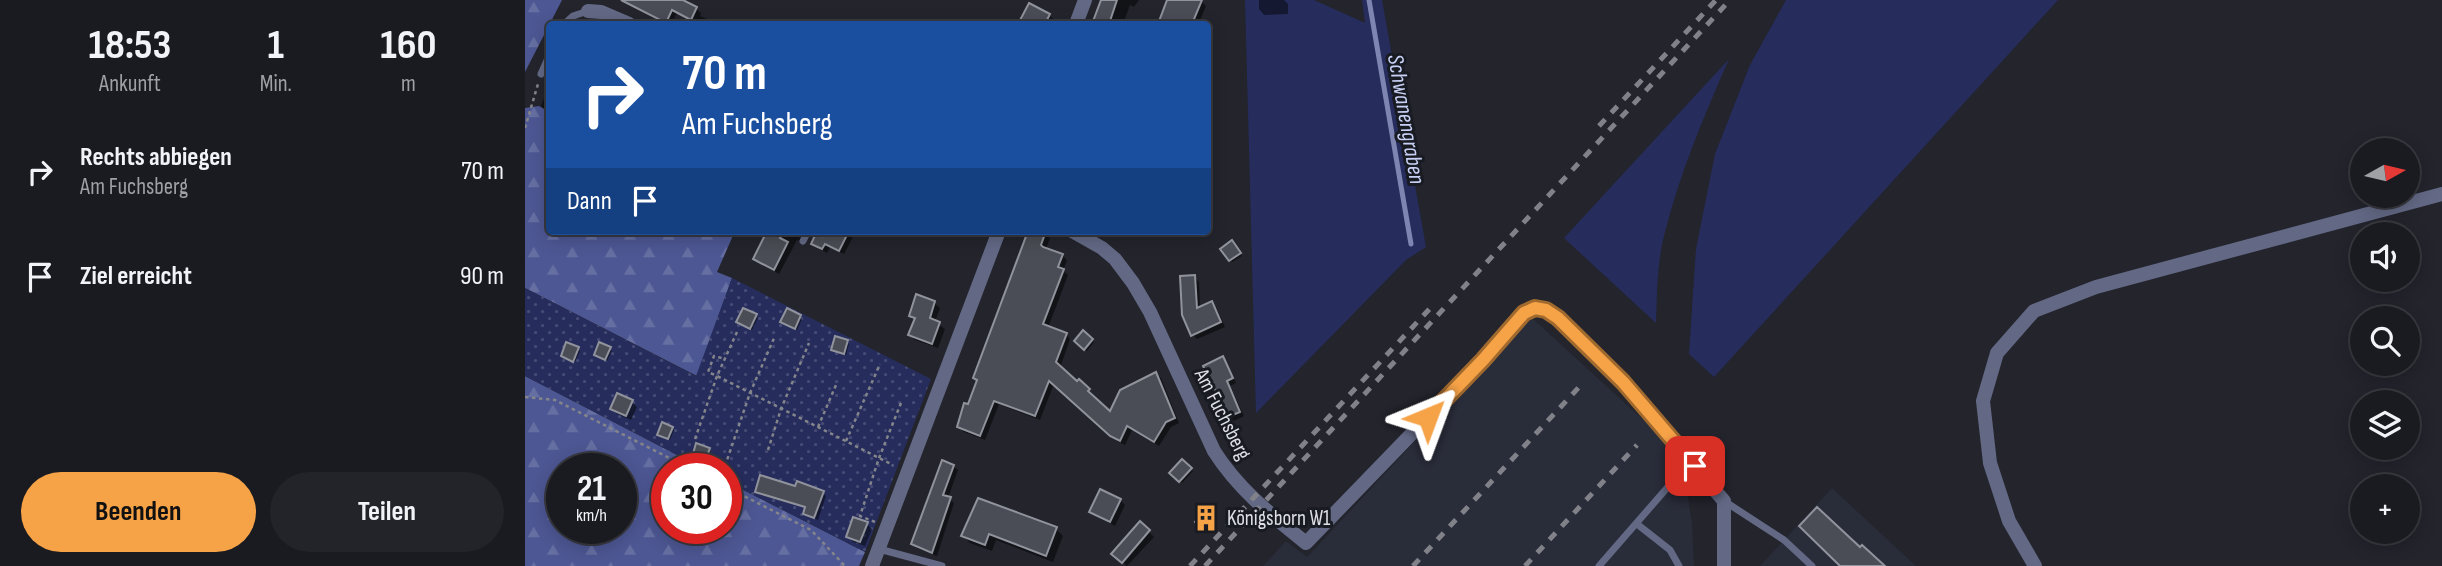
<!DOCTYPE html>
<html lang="de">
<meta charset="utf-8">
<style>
body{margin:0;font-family:"Sofia Sans Condensed",sans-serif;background:#23242a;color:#f1f3f6;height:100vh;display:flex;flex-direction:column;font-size:26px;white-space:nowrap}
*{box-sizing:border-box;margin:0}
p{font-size:23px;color:#9fa1a5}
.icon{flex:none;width:38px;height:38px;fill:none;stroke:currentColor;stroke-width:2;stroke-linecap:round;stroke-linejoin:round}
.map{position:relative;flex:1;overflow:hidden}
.sheet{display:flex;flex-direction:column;background:#1a1b21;width:525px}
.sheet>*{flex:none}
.guide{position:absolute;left:21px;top:21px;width:665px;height:214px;border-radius:7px;box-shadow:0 4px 18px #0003,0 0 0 2px #38393f;background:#1a4fa0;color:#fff;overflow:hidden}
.needle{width:46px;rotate:82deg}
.buttons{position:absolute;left:1825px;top:138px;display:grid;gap:14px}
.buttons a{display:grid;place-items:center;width:70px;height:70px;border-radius:50%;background:#1a1b21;box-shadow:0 4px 18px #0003,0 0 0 2px #38393f;font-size:35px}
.speed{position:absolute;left:21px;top:453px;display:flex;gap:14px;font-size:35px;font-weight:700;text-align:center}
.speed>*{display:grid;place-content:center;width:91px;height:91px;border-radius:50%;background:#1a1b21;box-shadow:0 4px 18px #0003,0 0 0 2px #38393f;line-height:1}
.speed small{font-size:18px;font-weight:400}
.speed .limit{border:10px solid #d22;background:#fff;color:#111}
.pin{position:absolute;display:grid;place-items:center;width:60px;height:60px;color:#fff;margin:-30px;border-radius:14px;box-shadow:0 4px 10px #0006}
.me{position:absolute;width:77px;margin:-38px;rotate:44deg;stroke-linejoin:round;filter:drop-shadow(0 0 5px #0008)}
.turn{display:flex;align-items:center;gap:24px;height:147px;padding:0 21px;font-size:32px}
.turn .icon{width:91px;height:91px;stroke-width:2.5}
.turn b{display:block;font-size:49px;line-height:60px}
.then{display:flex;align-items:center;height:66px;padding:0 21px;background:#0003;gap:14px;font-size:26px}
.eta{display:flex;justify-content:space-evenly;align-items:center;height:119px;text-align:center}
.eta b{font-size:42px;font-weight:700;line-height:49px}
.action{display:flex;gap:14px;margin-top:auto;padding:14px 21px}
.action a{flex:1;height:80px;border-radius:42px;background:#f6a247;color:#111;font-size:28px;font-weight:700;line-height:80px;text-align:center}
.action a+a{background:#23242a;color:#f1f3f6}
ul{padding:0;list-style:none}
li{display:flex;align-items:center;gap:21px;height:105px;padding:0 21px}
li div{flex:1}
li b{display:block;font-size:26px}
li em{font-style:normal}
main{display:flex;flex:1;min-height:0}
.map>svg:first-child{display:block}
.built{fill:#292c39}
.grass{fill:#262d5d}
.forest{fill:url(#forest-firs);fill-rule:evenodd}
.park{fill:url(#park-dots)}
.shadow{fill:#0007}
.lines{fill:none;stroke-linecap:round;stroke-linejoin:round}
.stream{stroke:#7d85b0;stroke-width:5}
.building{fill:#4b4d56;stroke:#90939c;stroke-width:2}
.path{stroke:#84858b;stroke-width:2.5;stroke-dasharray:3.5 3.5;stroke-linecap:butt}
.service{stroke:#636985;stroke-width:7}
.minor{stroke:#636985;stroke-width:14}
.rail{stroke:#818289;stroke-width:5;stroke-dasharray:9 9;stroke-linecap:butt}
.route-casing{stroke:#a0692e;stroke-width:18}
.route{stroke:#f6a247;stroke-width:12}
.labels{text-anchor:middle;stroke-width:6;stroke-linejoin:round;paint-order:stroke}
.street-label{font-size:21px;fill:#dfe0e5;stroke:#191b22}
.poi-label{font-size:21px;fill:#dfe0e5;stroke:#191b22;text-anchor:start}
.water-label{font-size:23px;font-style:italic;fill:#c8d1f5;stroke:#191b22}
</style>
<main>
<section class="sheet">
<div class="eta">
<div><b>18:53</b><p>Ankunft</p></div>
<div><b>1</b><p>Min.</p></div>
<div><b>160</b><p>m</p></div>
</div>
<ul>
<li><svg class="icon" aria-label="right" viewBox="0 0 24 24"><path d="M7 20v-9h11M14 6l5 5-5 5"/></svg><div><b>Rechts abbiegen</b><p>Am Fuchsberg</p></div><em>70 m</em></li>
<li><svg class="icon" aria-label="arrive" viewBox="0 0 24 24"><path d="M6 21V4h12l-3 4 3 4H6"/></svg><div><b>Ziel erreicht</b></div><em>90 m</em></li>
</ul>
<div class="action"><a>Beenden</a><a>Teilen</a></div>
</section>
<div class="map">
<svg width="1917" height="566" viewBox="0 0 1917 566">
<defs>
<pattern id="forest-firs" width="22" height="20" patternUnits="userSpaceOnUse" patternTransform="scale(1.75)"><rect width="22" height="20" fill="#4d5793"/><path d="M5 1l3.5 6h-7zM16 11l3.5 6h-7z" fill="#666fa2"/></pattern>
<pattern id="park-dots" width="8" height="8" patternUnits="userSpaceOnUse" patternTransform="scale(1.75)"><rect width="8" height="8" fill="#262d5d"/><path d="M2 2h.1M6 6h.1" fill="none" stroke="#454b74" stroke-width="1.8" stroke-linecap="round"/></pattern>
</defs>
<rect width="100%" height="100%" fill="#23242c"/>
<g class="built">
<path d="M 1006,317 L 1125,426 L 1158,465 L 1167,523 L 1169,566 L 738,566 L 761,541 L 782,557 Z"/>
<path d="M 1307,488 L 1391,566 L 1235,566 Z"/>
</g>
<g class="grass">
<path d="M 720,0 L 789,0 L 840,23 L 837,0 L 857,0 L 901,247 L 881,260 L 731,413 Z"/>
<path d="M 1261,0 L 1533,0 L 1189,377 L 1164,354 L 1171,249 L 1190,154 L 1225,65 Z"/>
<path d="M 1204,59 C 1179,116 1155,172 1140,232 C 1132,261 1132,293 1131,323 L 1039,238 Z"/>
</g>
<g class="forest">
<path d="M 0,0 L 37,0 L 0,72 Z"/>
<path d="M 14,106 L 24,112 L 24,231 L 210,231 L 192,272 L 207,278 L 172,376 L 0,288 L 0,108 Z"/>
<path d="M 0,376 L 179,469 L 142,469 L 142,528 L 201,528 L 201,481 L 340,552 L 334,566 L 0,566 ZM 37,469 L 96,469 L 96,528 L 37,528 Z"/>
</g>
<path class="park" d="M 207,278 L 406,379 L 340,552 L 201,481 L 201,469 L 179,469 L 0,376 L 0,288 L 171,376 Z"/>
<g class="shadow">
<path d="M 105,0 L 158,0 L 158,2 L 171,9 L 176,13 L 175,16 L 193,24 L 170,24 L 171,23 L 152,13 L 146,24 L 143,24 L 108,7 L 104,2 Z"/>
<path d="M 578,0 L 614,0 L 609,7 L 605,5 L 598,24 L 569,24 Z"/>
<path d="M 644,0 L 676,1 L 681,6 L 675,20 L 681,24 L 634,24 Z"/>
<path d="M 734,0 L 759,0 L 763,4 L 763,14 L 739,15 L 734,9 Z"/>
<path d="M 505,6 L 524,15 L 529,20 L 527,24 L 495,24 Z"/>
<path d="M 21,93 L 24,94 L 24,113 L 16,106 Z"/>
<path d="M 244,231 L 279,231 L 278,242 L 272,240 L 254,274 L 230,259 Z"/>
<path d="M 301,231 L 331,231 L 319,254 L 305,247 L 302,253 L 286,243 L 290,234 L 298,238 Z"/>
<path d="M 505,231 L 520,233 L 525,238 L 521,249 L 537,255 L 542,260 L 538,271 L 543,275 L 523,328 L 541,334 L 545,339 L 535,368 L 564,390 L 569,395 L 566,397 L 586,414 L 631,374 L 636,378 L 654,423 L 646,427 L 634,446 L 607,430 L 600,445 L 592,441 L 529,384 L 515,420 L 474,404 L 460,440 L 439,432 L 434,427 L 444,406 Z"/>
<path d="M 709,245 L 717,256 L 707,262 L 697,249 Z"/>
<path d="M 669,277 L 674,282 L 675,308 L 687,303 L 691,307 L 700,327 L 672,339 L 668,335 Z"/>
<path d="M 409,303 L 415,308 L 410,322 L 420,329 L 413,348 L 390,340 L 385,335 L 391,320 L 386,315 Z"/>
<path d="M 263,311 L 277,319 L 272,330 L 259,324 Z"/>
<path d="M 231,316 L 233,318 L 227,330 L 215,324 Z"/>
<path d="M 558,332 L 569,342 L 562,351 L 551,341 Z"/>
<path d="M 322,342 L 324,344 L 321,355 L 308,350 Z"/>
<path d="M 53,349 L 55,351 L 50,362 L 38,356 Z"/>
<path d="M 85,349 L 87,351 L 82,361 L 71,355 Z"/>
<path d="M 698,358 L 702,363 L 711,383 L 705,386 L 719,416 L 709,421 L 705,416 Z"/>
<path d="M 107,402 L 112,407 L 106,420 L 92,414 L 87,408 Z"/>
<path d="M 147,428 L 149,430 L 145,440 L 134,434 Z"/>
<path d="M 184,449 L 187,451 L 183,460 L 170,454 Z"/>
<path d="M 657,461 L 668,471 L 657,483 L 646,473 Z"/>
<path d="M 428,466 L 433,470 L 423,498 L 429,503 L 412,556 L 392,548 L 388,544 Z"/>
<path d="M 272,488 L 298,493 L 301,496 L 293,520 L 280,514 L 282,508 L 236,495 L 232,491 Z"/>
<path d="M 595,500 L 600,505 L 590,526 L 571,516 L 566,511 Z"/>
<path d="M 679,513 L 690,523 L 682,532 L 672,522 Z"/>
<path d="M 342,524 L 347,529 L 340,546 L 328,542 L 323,536 Z"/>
<path d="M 616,524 L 629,537 L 602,566 L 589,554 Z"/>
<path d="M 531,529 L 538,536 L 528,562 L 471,540 L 467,551 L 445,543 L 438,535 Z"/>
</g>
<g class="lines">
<path class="stream" d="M 844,0 L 886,244"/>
</g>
<g class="building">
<path d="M 96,0 L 158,0 L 172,7 L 166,20 L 147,10 L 141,23 Z"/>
<path d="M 576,0 L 592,0 L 584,24 L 567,24 Z"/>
<path d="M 642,0 L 677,0 L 667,24 L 633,24 Z"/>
<path d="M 504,3 L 525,14 L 520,24 L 493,24 Z"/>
<path d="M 242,231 L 259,231 L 255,238 L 263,242 L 249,270 L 228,259 Z"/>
<path d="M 299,231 L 324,231 L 314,251 L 300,244 L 297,249 L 286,244 L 291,233 L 297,236 Z"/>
<path d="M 503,231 L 521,231 L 516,245 L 518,247 L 538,254 L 533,267 L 539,269 L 518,324 L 542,333 L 531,362 L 552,381 L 554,379 L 565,389 L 563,391 L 585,411 L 595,390 L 631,372 L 650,418 L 641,422 L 629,442 L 602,426 L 595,441 L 585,436 L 524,381 L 510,416 L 469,401 L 455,436 L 432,427 L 439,403 L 443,404 L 452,380 L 448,378 Z"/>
<path d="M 707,240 L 716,253 L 704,261 L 695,249 Z"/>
<path d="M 670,275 L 672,308 L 687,301 L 696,322 L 666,336 L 657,315 L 655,276 Z"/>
<path d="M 391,294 L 410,301 L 405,318 L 415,322 L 407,344 L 383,335 L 390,318 L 384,316 Z"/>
<path d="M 218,308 L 232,314 L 225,329 L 211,322 Z"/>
<path d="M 262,308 L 276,315 L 270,329 L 255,322 Z"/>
<path d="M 558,330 L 568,339 L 559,350 L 549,341 Z"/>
<path d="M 310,336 L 323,340 L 319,354 L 306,350 Z"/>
<path d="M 41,342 L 54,347 L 48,362 L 36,356 Z"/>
<path d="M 74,342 L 86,347 L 80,360 L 69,355 Z"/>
<path d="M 698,356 L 708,378 L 702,381 L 715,412 L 703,417 L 678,366 Z"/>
<path d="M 92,393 L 108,400 L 101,416 L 85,409 Z"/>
<path d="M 137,422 L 148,427 L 143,439 L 132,435 Z"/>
<path d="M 171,443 L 185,448 L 181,459 L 168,454 Z"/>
<path d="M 657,459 L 667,468 L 654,482 L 644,473 Z"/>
<path d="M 417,460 L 429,465 L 418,495 L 426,497 L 407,553 L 386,544 Z"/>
<path d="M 235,475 L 270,486 L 272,481 L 299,491 L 289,518 L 278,514 L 280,507 L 230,492 Z"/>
<path d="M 575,489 L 596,499 L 585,522 L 564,512 Z"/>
<path d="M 453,498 L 532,527 L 521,556 L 464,534 L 460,545 L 436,536 Z"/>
<path d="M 1292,507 L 1335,547 L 1337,545 L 1360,566 L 1315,566 L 1274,526 Z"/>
<path d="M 679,511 L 689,519 L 679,531 L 670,522 Z"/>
<path d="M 328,517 L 343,522 L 335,542 L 321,537 Z"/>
<path d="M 615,521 L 625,530 L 597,563 L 586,554 Z"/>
</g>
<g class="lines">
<g class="path">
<path d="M 0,128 L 13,84"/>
<path d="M 212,332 L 192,376 L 368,465"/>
<path d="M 0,397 L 30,400 L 166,469"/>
<path d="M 293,427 L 311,385"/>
<path d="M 170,439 L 192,376 L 183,372 L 189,356 L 200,359"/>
<path d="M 321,441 L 355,364"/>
<path d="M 243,450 L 256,409 L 284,343"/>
<path d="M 200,466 L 225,393 L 250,336"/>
<path d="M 201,487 L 286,530 L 320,566"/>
<path d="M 350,522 L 335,516 L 354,458 L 376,403"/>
</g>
<g class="service">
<path d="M 39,24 L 48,16 L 63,11"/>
<path d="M 16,74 L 24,56"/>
<path d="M 278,241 L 283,231"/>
<path d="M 1199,501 L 1259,540 L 1287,566"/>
<path d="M 1112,524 L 1145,550 L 1154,566"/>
<path d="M 354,549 L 417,566"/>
<path d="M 1074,566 L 1142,488"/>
</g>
<g class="minor">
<path d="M 63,11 L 76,12 L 104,24"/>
<path d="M 551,24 L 560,0"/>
<path d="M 547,231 L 577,248 L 590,259 L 608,283 L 625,312 L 689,451 C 713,489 746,515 781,543 L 958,360 L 999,313 L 1010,308 L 1021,310 L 1033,318 L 1098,382 L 1199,501 L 1199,566"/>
<path d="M 347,566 L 474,231"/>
<path d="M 1510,566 L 1484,521 L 1465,463 L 1458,401 L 1472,353 L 1509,311 L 1571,287 L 1917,194"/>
</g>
<g class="rail">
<path d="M 1074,126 L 1191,0"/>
<path d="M 665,566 L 910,303"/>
<path d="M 680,566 L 1205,0"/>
<path d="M 888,566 L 1056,385"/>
<path d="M 1000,566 L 1112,445"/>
</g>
</g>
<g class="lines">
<g class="route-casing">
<path id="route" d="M 903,417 L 958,360 L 999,313 L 1010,308 L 1021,310 L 1033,318 L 1098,382 L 1170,466"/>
</g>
<use href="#route" class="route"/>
</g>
<defs>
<g id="building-bare" transform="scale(2.1)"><path d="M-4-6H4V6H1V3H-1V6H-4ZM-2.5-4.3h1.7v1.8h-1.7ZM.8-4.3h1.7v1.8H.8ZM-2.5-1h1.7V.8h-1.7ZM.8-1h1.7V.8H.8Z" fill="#f6a247" stroke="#191b22" stroke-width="2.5" paint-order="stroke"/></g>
</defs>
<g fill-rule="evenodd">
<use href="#building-bare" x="681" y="518"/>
</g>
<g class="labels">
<g class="street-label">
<text transform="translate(698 414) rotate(63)" y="7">Am Fuchsberg</text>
</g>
<g class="poi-label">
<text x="702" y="525">Königsborn W1</text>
</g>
<g class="water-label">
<text transform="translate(882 119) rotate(80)" y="8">Schwanengraben</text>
</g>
</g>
</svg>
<div class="buttons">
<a><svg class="needle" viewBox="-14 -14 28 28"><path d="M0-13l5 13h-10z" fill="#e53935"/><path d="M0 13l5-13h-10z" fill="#9fa1a5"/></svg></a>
<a><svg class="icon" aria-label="sound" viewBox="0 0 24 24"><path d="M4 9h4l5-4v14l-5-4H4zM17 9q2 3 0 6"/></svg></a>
<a><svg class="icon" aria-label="search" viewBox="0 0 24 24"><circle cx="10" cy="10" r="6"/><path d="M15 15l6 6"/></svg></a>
<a><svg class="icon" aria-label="layers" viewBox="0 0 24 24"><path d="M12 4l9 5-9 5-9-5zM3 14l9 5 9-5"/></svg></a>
<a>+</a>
</div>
<div class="speed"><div>21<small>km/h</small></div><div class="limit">30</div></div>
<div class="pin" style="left:1170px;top:466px;background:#d93025"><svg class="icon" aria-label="arrive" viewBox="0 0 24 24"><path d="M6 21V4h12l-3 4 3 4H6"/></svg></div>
<svg class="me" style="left:903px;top:417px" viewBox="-20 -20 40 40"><path d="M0-17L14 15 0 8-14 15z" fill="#f6a247" stroke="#fff" stroke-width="4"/></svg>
<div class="guide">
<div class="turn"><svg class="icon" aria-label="right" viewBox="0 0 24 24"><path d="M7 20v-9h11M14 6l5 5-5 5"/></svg><div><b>70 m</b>Am Fuchsberg</div></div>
<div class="then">Dann<svg class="icon" aria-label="arrive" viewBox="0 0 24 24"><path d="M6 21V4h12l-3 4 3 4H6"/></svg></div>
</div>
</div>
</main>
